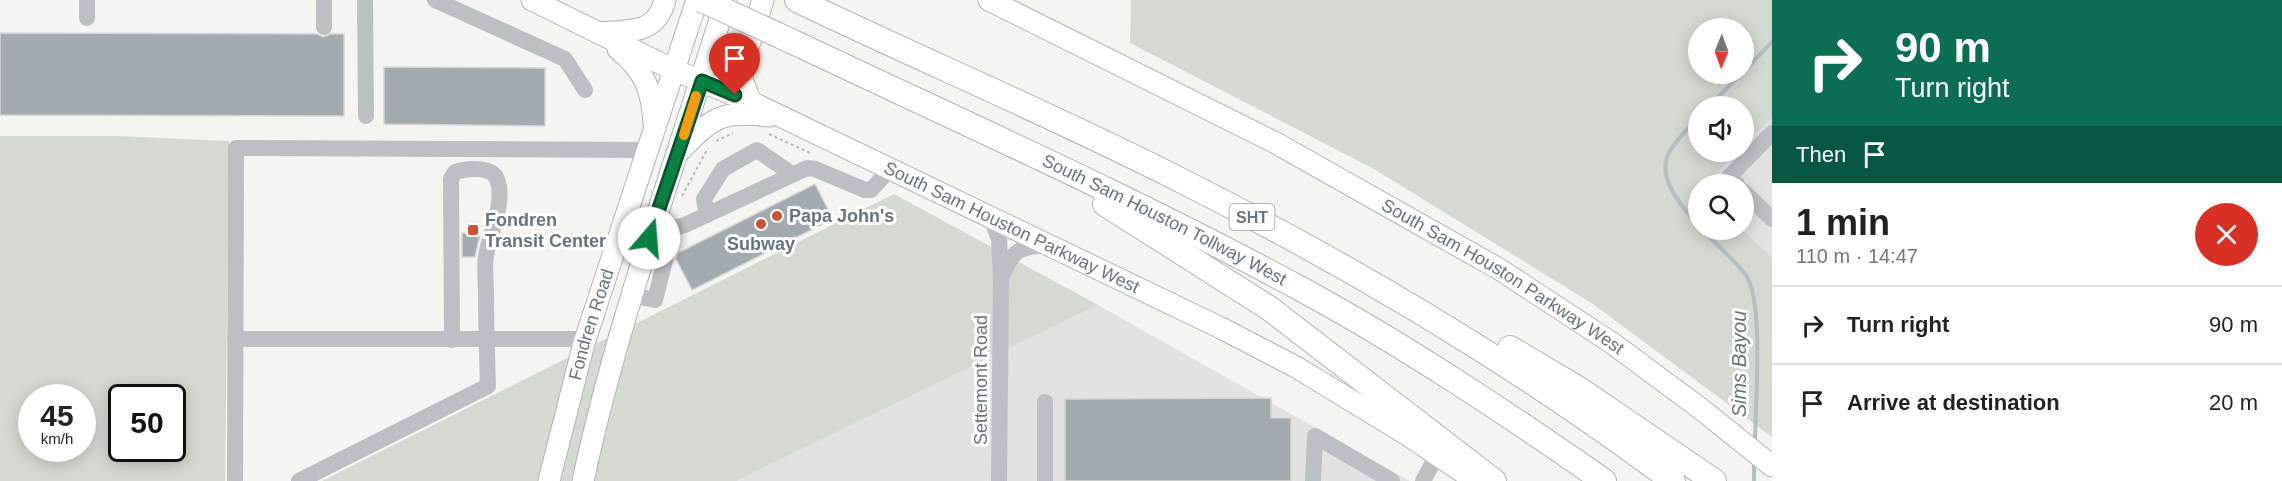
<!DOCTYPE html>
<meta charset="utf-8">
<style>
body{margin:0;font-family:Arial,sans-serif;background:#f2f2f2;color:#222;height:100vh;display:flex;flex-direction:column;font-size:22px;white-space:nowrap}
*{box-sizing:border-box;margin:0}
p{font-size:20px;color:#767676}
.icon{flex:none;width:33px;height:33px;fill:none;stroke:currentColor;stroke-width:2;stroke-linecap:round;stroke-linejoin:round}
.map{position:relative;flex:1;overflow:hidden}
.drawer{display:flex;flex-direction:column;background:#fff;width:510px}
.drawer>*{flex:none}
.banner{background:#0b6e4f;color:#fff;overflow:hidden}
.needle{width:39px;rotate:181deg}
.buttons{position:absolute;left:1688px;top:18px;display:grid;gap:12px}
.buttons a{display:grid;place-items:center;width:66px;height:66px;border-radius:50%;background:#fff;box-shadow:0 3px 15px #0003;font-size:30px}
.speed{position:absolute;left:18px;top:384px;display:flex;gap:12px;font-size:30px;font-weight:700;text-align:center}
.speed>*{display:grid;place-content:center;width:78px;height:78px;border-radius:50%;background:#fff;box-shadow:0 3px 15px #0003;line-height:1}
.speed small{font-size:15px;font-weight:400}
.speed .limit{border:3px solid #111;border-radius:9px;background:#fff;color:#111}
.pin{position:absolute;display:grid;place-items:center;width:51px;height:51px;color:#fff;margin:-62px -26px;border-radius:50% 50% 50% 0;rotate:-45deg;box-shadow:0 0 6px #0007}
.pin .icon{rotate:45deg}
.me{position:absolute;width:66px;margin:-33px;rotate:18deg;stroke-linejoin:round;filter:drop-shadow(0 0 4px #0008)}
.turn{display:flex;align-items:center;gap:21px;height:126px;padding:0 24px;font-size:27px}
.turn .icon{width:78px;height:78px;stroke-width:2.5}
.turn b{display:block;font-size:42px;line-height:51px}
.then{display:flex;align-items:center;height:57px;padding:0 24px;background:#0003;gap:12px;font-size:22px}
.round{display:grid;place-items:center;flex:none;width:63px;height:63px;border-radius:32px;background:#f2f2f2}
.headline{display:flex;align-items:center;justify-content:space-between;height:102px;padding:0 24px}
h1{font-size:36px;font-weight:600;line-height:45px}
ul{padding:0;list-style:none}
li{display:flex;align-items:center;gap:18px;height:78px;padding:0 24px;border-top:2px solid #e0e0e0}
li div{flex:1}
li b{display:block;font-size:22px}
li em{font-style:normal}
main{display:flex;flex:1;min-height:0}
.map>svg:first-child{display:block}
.built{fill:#e2e3e1}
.green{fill:#d4d9d1;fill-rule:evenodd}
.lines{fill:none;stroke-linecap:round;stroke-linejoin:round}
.stream{stroke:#b5c0c3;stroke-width:4}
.building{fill:#a4abaf;stroke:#d5d5d4;stroke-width:1.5}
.major-casing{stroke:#b0b4b7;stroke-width:23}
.highway-casing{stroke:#b0b3b6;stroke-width:26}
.path{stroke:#b6b9bb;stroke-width:2;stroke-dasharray:3 3;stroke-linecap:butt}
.minor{stroke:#bcc0c2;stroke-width:16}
.major{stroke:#fff;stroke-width:21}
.highway{stroke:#fff;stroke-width:24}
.highway-bridge-casing{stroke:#b0b3b6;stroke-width:26;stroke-linecap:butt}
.highway-bridge{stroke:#fff;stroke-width:24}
.route-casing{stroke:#07532c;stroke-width:15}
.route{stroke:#0b8043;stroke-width:10}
.slow{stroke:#f59e0b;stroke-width:10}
.poi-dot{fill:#cd5338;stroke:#fff;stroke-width:2}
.labels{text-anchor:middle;stroke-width:6;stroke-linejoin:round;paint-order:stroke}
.shield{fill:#fff;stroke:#959ea5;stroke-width:1.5}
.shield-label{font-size:16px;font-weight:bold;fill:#67757e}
.poi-label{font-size:18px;font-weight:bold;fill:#67757e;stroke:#fff;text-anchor:start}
.street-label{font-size:18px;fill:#67757e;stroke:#fff}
.water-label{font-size:20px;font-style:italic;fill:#63767b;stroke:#fff}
</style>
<main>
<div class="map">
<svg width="1772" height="481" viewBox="0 0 1772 481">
<rect width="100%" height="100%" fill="#f4f4f1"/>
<g class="built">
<path d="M 1772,118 L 1772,257 L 1743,230 L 1743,184 L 1705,184 L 1738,152 L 1743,152 L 1743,147 Z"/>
<path d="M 1098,305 L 1410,481 L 736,481 Z"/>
</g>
<g class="green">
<path d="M 1131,0 L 1772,0 L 1772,118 L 1743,147 L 1743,106 L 1698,106 L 1698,152 L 1738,152 L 1705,184 L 1698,184 L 1698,230 L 1743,230 L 1772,257 L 1772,437 L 1593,304 L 1374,169 L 1130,43 ZM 1698,28 L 1743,28 L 1743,74 L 1698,74 Z"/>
<path d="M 0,136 L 117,136 L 229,141 L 225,481 L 0,481 ZM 32,398 L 82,398 L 82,448 L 32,448 ZM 122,398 L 172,398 L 172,448 L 122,448 Z"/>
<path d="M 894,194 L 1098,305 L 736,481 L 322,481 Z"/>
</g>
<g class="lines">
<g class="stream">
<path d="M 1743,72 L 1772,42"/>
<path d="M 1709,106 L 1741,74"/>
<path d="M 1698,118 C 1688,128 1674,142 1668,155 C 1657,178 1683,209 1698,225"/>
<path d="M 1702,230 C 1714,242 1739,264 1747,277 C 1764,306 1755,407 1755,444"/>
<path d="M 1754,481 L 1754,460"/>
</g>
</g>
<g class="building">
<path d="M 0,33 L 317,34 L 323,37 L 331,34 L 344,34 L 344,116 L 0,115 Z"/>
<path d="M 384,67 L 545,68 L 545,126 L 384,124 Z"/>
<path d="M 815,184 L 833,219 L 692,290 L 676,259 L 678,253 Z"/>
<path d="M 462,233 L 480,234 L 475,257 L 462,257 Z"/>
<path d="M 1271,398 L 1271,418 L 1291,418 L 1291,481 L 1065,481 L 1065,399 Z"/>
</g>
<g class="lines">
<g class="major-casing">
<g id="major">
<path id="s1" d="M 532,0 L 674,70 L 751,102 L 1221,328 L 1296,367 L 1406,434 L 1476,481"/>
<path id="s2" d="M 989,0 L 1274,142 L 1499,269 L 1612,343 L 1701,409 L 1772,466"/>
<path d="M 600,33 C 630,30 656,35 665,0"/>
<path d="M 618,49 C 644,70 652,89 654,123"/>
<path d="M 751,102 L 742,80 L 742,67 L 763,0"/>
<path d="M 681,150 C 711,117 724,110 769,116"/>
<path id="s3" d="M 549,481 L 584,343 L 697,0"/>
<path d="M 583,481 C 618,317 677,160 726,0"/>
</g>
</g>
<g class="highway-casing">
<g id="highway">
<path d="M 797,0 C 926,62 1057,117 1184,182 C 1355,268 1519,366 1673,481"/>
<path id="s4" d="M 791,41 C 962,122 1135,199 1301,289 C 1406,346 1506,413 1604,481"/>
<path d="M 1105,204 L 1269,308 L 1494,481"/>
<path d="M 1510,348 L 1579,389 L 1714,481"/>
</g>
</g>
<g class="path">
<path d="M 769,134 L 810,153"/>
<path d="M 716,141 L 733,133"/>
<path d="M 682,196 L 708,148"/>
</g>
<g class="minor">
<path d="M 365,0 L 366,116"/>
<path d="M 435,0 L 565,59 L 585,90"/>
<path d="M 87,18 L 87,0"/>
<path d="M 324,27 L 324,0"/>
<path d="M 1737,184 L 1729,177 L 1772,133"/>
<path d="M 1743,191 L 1772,219"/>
<path d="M 707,215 L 704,199 L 723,169 L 757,150 L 792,174"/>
<path d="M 991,218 L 999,239 L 1001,279 L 999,481"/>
<path d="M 1002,276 C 1014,249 1019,247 1048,245"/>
<path d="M 631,295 L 655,300 L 673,228 L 685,225 L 807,168 L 815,169 L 865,190 L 871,190 L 890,169"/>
<path d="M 235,339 L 574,339 L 584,343"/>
<path d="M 235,481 L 236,148 L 647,150"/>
<path d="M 299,481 L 488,386 C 487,355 486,325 486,293 C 486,282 484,268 486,256 C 489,233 506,203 497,179 C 492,166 466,168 455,172 L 451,179 L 452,340"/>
<path d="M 1045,481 L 1045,402"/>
<path d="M 1313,481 L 1315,436 L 1392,481"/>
<path d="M 1423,481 L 1437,455"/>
</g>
<use href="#major" class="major"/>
<use href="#highway" class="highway"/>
<g class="highway-bridge-casing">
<path id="highway-bridge" d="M 702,0 L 791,41"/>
</g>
<use href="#highway-bridge" class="highway-bridge"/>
</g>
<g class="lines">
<g class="route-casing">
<path id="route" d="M 649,238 L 702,81 L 735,95"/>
</g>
<use href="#route" class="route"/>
<path class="slow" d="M 684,135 L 696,96"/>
</g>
<g class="poi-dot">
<circle cx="777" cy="216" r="6"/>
<circle cx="761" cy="224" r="6"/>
<rect x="467" y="224" width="12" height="12" rx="3"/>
</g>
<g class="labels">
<rect class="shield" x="1229.5" y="204" width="45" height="26" rx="4.5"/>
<g class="shield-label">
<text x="1252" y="223">SHT</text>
</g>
<g class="poi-label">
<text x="789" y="222">Papa John's</text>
<text x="485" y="226">Fondren<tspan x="485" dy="21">Transit Center</tspan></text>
<text x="761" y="250" text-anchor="middle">Subway</text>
</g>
<g class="street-label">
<text dy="6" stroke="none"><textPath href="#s4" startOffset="414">South Sam Houston Tollway West</textPath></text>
<text dy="6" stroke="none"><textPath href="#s1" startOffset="531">South Sam Houston Parkway West</textPath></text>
<text dy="6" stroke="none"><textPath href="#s2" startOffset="584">South Sam Houston Parkway West</textPath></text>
<text dy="6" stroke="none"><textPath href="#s3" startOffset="162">Fondren Road</textPath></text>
<text transform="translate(981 380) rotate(-90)" y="6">Settemont Road</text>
</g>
<g class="water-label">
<text transform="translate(1739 364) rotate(-90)" y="7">Sims Bayou</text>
</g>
</g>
</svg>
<div class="buttons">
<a><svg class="needle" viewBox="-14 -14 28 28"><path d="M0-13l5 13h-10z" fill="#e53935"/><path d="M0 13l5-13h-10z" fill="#767676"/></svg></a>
<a><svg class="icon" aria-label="sound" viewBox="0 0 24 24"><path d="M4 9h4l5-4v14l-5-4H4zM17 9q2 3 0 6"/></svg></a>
<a><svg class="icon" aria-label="search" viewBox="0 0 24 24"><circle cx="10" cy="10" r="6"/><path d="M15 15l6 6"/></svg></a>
</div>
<div class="speed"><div>45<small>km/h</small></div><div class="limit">50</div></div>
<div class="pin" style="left:735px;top:95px;background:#d93025"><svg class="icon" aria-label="arrive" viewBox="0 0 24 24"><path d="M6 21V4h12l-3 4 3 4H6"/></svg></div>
<svg class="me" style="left:649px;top:238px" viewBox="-20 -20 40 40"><circle r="19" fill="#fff"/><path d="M0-13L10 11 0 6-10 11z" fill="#0b8043"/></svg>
</div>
<section class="drawer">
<div class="banner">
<div class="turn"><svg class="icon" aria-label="right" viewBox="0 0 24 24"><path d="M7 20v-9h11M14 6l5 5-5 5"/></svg><div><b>90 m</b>Turn right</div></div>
<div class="then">Then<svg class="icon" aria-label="arrive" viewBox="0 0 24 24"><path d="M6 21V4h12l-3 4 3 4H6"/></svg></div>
</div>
<div class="headline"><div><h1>1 min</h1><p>110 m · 14:47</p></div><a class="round" style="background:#d93025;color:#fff"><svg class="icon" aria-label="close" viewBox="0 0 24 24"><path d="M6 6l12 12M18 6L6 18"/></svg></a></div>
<ul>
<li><svg class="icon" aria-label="right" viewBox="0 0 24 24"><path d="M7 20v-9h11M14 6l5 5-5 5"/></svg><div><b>Turn right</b></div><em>90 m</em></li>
<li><svg class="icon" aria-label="arrive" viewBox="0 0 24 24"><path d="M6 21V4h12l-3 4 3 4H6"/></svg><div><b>Arrive at destination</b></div><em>20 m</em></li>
</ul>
</section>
</main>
